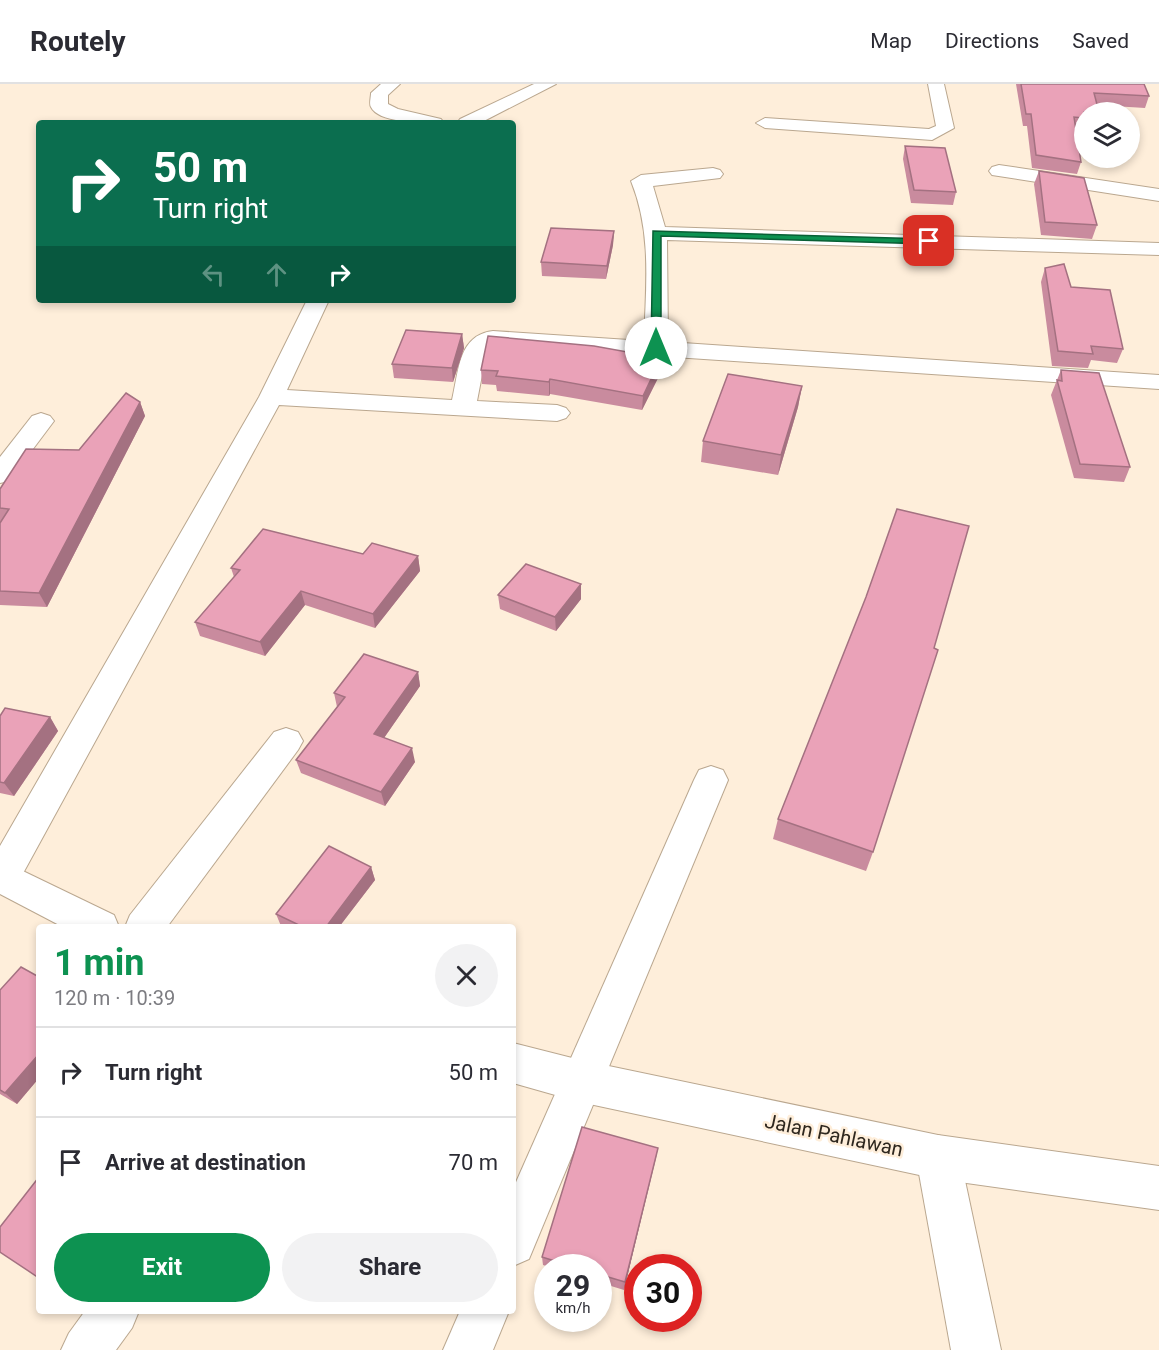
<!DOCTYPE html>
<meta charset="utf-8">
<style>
body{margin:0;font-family:Roboto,sans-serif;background:#f2f2f3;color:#2b2b33;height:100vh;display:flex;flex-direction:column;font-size:22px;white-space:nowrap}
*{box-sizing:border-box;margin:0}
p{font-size:20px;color:#7c7c81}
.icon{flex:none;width:33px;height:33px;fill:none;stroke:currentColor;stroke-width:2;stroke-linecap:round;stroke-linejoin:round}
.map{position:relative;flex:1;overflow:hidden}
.panel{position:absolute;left:36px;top:840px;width:480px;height:390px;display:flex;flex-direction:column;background:#fff;border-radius:6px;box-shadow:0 3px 9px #0003}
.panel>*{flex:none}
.hud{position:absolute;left:36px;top:36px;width:480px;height:183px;border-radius:6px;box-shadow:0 3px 9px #0003;background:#0b6e4f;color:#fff;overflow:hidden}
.fabs{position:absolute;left:1074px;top:18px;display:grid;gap:12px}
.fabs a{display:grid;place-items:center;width:66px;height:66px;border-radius:50%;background:#fff;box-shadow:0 3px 9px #0003;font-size:30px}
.speed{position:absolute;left:534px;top:1170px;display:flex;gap:12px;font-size:30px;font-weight:700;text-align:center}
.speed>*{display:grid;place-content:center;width:78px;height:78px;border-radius:50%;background:#fff;box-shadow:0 3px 9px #0003;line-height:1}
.speed small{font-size:15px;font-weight:400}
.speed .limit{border:9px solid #d22;background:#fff;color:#111}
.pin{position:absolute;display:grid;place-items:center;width:51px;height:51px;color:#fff;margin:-26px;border-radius:12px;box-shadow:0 3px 9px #0006}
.me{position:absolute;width:66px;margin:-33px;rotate:0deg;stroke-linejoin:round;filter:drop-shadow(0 0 4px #0008)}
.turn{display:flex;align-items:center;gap:21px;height:126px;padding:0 18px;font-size:27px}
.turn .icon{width:78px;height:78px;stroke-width:2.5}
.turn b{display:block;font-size:42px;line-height:51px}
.lanes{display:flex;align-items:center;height:57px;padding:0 18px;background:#0003;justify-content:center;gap:30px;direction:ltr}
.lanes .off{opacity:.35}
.round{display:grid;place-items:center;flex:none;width:63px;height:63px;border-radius:32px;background:#f2f2f3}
.head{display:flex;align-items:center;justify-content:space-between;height:102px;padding:0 18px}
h1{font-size:36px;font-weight:700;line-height:45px;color:#0d9251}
.cta{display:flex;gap:12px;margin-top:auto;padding:12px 18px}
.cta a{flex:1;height:69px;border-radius:36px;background:#0d9251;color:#fff;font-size:24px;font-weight:700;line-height:69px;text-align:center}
.cta a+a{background:#f2f2f3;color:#2b2b33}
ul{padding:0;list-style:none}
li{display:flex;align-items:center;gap:18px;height:90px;padding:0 18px;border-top:2px solid #e1e1e2}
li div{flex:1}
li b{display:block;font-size:22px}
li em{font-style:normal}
header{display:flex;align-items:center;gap:36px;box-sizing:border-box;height:84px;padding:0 30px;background:#fff;border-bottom:2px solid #e1e1e2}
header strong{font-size:28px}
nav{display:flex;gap:33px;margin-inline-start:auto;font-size:21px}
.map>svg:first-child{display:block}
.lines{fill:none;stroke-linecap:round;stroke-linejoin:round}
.minor-casing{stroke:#baa78f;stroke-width:2}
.trunk-casing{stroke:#baa78f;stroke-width:2}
.minor{fill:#fff;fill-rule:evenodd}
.trunk{fill:#fff;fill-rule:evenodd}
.wall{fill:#c98b9e}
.shaded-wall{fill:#a47181}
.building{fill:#eaa2b8;stroke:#a47181;stroke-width:1.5}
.route{fill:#0d9251;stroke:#085f35;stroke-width:1.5}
.labels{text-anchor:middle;stroke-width:5;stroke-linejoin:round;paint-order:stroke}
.near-street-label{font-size:20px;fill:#2e271e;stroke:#feeeda}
</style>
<header>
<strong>Routely</strong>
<nav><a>Map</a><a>Directions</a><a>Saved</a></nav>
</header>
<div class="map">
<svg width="1159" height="1266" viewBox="0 0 1159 1266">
<rect width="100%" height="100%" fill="#feeeda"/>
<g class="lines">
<g class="minor-casing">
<g id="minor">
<path d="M 381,0 L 400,0 L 388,11 L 388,20 L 398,25 L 441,35 L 444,39 C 428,39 379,40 371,23 C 369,20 371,13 371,9 Z"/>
<path d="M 534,0 L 556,0 L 480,39 L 457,39 L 460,35 Z"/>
<path d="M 928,0 L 944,0 L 954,44 L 932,56 L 765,44 L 756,39 L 765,34 L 929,45 L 936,42 Z"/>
<path d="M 999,81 L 1159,105 L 1159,117 L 992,91 L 989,87 L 992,83 Z"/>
<path d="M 713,84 L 720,86 L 723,90 L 720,94 L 653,102 L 665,143 L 1159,159 L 1159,171 L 667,156 L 668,258 L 1159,291 L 1159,305 L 493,261 L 487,265 L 477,317 L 557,321 L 566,324 L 570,329 L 566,334 L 557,337 L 279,321 L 15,804 L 0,808 L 0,762 L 259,313 L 307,216 L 329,216 L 287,306 L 452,316 C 459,287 458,251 493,247 L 644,257 C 646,202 652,149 631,97 L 641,91 Z"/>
<path d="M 41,329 L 50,332 L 54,337 L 9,397 L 0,399 L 0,373 L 32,332 Z"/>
<path d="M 286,644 L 298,648 L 303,657 L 298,666 L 167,843 L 125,843 L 130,831 L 274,648 Z"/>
<path d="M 711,682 L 723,686 L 728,696 L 529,1175 L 513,1182 L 513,1105 L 694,696 L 699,686 Z"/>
<path d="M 938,1051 L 954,1057 L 960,1073 L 1001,1266 L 951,1266 L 916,1073 L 922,1057 Z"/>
<path d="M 85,1227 L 139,1227 L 132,1244 L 116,1266 L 61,1266 L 69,1249 Z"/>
<path d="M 460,1227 L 509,1227 L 493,1266 L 443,1266 Z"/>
</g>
</g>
<g class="trunk-casing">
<g id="trunk">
<path d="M 0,776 L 114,831 L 119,843 L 63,843 L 0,810 Z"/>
<path d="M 513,959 L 580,976 L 938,1051 L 1159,1082 L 1159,1126 L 938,1095 L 580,1018 L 513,999 Z"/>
</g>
</g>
<use href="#minor" class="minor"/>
<use href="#trunk" class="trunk"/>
</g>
<g class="wall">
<path d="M 1016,0 L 1144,0 L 1149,12 L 1145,24 L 1097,21 L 1084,28 L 1084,46 L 1076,46 L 1081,78 L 1077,90 L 1032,84 L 1027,42 L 1023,42 Z"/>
<path d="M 905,62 L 956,108 L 953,121 L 911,119 L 903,75 Z"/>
<path d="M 1039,87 L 1097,141 L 1092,155 L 1041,151 L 1034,100 Z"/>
<path d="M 614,147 L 613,161 L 606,195 L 542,192 L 541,178 Z"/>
<path d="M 1045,184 L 1071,203 L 1123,265 L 1117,279 L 1091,276 L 1088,284 L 1052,282 L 1041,198 Z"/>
<path d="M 462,250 L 464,264 L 453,298 L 394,294 L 392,280 Z"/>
<path d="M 661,274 L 661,288 L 642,326 L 550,310 L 549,312 L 497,307 L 496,301 L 482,300 L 481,286 Z"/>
<path d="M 1061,286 L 1130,383 L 1124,398 L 1074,394 L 1051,311 Z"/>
<path d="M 802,302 L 798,323 L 778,391 L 701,378 L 703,357 Z"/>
<path d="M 140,318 L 145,332 L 47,523 L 0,521 L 0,405 L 79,366 Z"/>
<path d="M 363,470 L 418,472 L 420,487 L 375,544 L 305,521 L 265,572 L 200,552 L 195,538 L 234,493 L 231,484 Z"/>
<path d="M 581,500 L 581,515 L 556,547 L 500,525 L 498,511 Z"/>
<path d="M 418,588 L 420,602 L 384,654 L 415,678 L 385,722 L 301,689 L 296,676 L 337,623 L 334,609 Z"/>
<path d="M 0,632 L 50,633 L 58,647 L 14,712 L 0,709 Z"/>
<path d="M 778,735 L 873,768 L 866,787 L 773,755 Z"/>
<path d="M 371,783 L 375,796 L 339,843 L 283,843 L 281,842 L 276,830 Z"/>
<path d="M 39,893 L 39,994 L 17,1020 L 0,1010 L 0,906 Z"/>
<path d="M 658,1064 L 624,1206 L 598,1198 L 598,1184 L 552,1184 L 543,1181 L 542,1173 Z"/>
</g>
<g class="shaded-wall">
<path d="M 614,147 L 613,161 L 606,195 L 607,182 Z"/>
<path d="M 462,250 L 464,264 L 453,298 L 452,284 Z"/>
<path d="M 661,274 L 661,288 L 642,326 L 643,312 Z"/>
<path d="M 550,295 L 550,310 L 549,312 L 549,298 Z"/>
<path d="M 802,302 L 798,323 L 778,391 L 781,371 Z"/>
<path d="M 140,318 L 145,332 L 47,523 L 39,509 Z"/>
<path d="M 418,472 L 420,487 L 375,544 L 373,530 Z"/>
<path d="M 581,500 L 581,515 L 556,547 L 555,533 Z"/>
<path d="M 301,507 L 305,521 L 265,572 L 260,558 Z"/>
<path d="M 418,588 L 420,602 L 377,664 L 374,650 Z"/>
<path d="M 50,633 L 58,647 L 14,712 L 4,699 Z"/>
<path d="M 412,664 L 415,678 L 385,722 L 381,708 Z"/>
<path d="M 371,783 L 375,796 L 339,843 L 326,843 Z"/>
<path d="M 39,970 L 39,994 L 17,1020 L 5,1009 Z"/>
<path d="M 658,1064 L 656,1074 L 624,1206 L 625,1198 Z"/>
</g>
<g class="building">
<path d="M 1021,0 L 1144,0 L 1149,12 L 1094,9 L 1099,28 L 1084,28 L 1084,34 L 1074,33 L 1081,78 L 1036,71 L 1031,30 L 1026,30 Z"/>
<path d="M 905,62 L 945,64 L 956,108 L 914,106 Z"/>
<path d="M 1039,87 L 1084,94 L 1097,141 L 1045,138 Z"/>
<path d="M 551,144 L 614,147 L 607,182 L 541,178 Z"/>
<path d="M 1064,180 L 1071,203 L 1110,206 L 1123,265 L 1091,262 L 1093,270 L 1058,267 L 1045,184 Z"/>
<path d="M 406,246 L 462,250 L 452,284 L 392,280 Z"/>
<path d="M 488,252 L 594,262 L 661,274 L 643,312 L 550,295 L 549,298 L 496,292 L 498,287 L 481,286 Z"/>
<path d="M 1061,286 L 1099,289 L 1130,383 L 1080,380 L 1057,296 L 1062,297 Z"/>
<path d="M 728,290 L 802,302 L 781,371 L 703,357 Z"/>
<path d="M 126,309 L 140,318 L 39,509 L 0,507 L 0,439 L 9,425 L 0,424 L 0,405 L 26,365 L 79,366 Z"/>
<path d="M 897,425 L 969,442 L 934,564 L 938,566 L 873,768 L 778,735 L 866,513 Z"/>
<path d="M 263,445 L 363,470 L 372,459 L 418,472 L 373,530 L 301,507 L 260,558 L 195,538 L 240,486 L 231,484 Z"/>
<path d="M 526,480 L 581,500 L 555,533 L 498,511 Z"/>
<path d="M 364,570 L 418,588 L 374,650 L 412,664 L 381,708 L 296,676 L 345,613 L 334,609 Z"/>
<path d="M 5,624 L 50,633 L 4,699 L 0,698 L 0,632 Z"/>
<path d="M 329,762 L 371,783 L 326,843 L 303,843 L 276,830 Z"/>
<path d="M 21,883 L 39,893 L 39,970 L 5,1009 L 0,1006 L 0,906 Z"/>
<path d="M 582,1043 L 658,1064 L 625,1198 L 598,1190 L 598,1184 L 577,1184 L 542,1173 Z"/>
<path d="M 39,1093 L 39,1194 L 0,1168 L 0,1143 Z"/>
</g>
<path class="route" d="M 653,147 L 929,155 L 933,157 L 929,160 L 661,152 L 661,264 L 656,267 L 651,264 Z"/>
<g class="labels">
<g class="near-street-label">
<text transform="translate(834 1051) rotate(12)" y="7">Jalan Pahlawan</text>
</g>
</g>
</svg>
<div class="fabs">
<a><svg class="icon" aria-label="layers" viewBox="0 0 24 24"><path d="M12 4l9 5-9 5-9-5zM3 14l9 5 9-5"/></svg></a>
</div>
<div class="speed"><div>29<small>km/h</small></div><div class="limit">30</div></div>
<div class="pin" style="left:929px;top:157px;background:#d93025"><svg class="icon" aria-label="arrive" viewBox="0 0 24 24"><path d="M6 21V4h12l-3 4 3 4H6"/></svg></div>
<svg class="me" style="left:656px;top:264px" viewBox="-20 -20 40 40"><circle r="19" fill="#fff"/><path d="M0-13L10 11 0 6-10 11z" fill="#0d9251"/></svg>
<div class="hud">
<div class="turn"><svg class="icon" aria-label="right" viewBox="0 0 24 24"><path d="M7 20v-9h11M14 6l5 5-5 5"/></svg><div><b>50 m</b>Turn right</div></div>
<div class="lanes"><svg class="icon off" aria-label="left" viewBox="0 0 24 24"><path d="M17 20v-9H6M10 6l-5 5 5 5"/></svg><svg class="icon off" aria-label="ahead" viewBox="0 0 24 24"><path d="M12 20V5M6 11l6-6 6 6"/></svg><svg class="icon" aria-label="right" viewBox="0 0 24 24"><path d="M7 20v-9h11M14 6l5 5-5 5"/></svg></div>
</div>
<section class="panel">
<div class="head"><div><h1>1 min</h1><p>120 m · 10:39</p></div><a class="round"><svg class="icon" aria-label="close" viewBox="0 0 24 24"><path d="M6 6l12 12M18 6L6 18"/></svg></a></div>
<ul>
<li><svg class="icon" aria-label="right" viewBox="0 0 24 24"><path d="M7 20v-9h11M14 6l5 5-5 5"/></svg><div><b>Turn right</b></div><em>50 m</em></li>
<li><svg class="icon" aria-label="arrive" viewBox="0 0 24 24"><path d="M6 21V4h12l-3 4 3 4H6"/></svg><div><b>Arrive at destination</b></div><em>70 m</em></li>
</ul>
<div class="cta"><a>Exit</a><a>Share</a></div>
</section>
</div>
